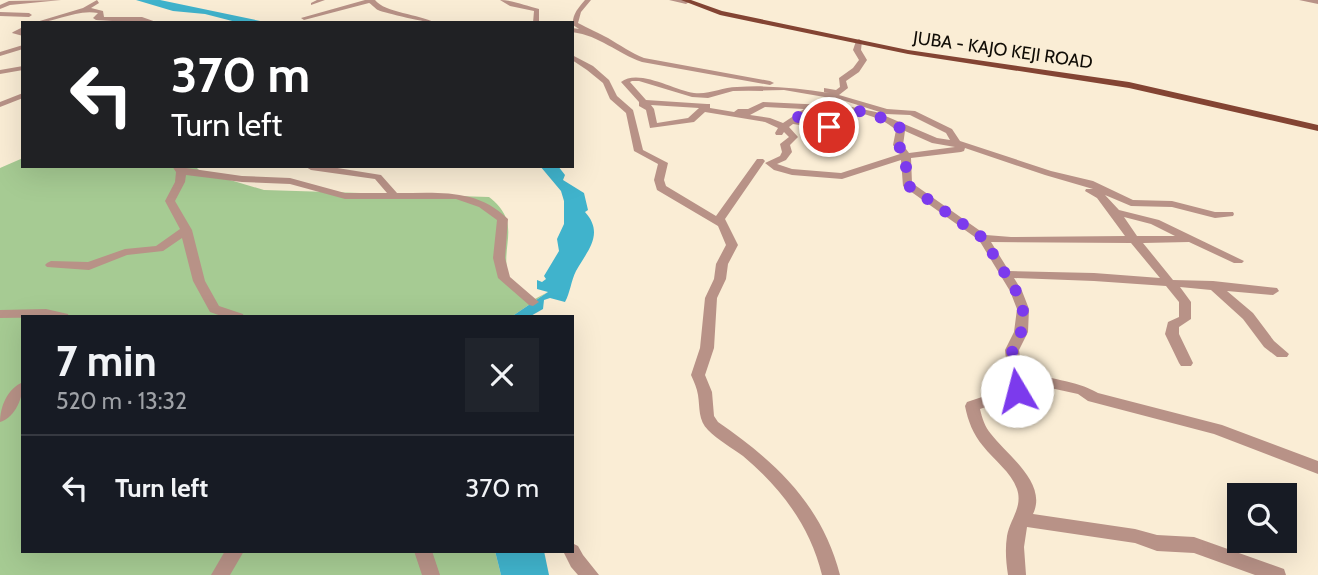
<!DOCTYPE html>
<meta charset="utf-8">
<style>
body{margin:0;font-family:Cabin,sans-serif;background:#20242c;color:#f1f3f6;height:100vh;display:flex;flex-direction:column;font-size:26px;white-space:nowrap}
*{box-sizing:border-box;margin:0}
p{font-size:23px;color:#9ea1a6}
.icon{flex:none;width:38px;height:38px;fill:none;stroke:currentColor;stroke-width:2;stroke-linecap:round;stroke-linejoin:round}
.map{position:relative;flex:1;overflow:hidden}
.side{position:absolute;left:21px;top:315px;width:553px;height:238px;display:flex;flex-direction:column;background:#171b24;border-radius:0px;box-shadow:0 7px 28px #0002}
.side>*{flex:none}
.guide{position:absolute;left:21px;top:21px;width:553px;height:147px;border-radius:0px;box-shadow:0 7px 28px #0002;background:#202124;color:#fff;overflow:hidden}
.buttons{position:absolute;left:1227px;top:483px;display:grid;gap:14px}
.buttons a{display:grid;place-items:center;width:70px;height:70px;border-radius:0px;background:#171b24;box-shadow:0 7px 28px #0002;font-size:35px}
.pin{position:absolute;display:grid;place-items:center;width:60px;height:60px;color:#fff;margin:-30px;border:4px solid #fff;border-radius:50%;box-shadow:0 2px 7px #0007}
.me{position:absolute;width:77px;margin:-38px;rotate:352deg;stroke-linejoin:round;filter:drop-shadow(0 0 5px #0008)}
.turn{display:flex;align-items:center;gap:24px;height:147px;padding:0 35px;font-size:32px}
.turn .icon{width:91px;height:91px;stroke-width:2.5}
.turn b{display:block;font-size:49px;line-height:60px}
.round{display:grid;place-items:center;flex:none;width:74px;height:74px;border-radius:0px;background:#20242c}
.overview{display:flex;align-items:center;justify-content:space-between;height:119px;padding:0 35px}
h1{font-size:42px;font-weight:700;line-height:52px}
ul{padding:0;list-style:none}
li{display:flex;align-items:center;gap:21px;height:105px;padding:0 35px;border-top:2px solid #363941}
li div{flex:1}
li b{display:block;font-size:26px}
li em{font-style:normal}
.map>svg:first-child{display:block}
.green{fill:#a6cb93}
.water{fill:#40b3cc}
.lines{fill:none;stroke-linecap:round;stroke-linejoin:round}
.minor{fill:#b89287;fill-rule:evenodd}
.major{fill:#834433;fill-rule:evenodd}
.route{stroke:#7c3aed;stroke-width:12;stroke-dasharray:0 21.6}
.labels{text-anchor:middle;stroke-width:5;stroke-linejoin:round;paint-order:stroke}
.far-street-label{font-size:18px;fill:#100c05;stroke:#faedd5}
</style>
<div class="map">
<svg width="1318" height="575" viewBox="0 0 1318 575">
<rect width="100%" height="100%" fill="#faedd5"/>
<path class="green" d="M 23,158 L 23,166 L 195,166 L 200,171 L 264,190 L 489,197 C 525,225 497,247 510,282 L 533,300 L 548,292 L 511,317 L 23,317 L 23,551 L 495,551 L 501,575 L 0,575 L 0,168 Z"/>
<g class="water">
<path d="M 136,0 L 160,0 L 270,23 L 240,23 L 205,14 L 173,11 Z"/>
<path d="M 540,166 L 558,166 L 565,175 L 563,180 L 584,193 L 588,210 L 585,212 C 605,234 587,251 576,271 C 571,281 570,293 565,302 L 550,298 L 544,300 L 543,309 L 529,317 L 511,317 L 548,292 L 537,289 L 537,280 L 542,282 L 546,279 L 544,276 L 559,251 L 557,239 L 564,224 L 564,201 L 561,191 Z"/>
<path d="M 495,551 L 544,551 L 549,575 L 501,575 Z"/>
</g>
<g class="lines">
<g class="minor">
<path d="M 61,0 L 10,5 L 0,9 L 0,5 L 9,1 Z"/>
<path d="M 97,0 L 99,3 L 91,8 L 103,11 L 104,17 L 142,17 L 159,23 C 136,23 119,21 96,20 L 93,18 L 98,13 C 75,9 56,23 33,23 L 83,8 Z"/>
<path d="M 317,0 L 325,0 L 311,5 L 311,3 Z"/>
<path d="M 365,0 L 375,0 C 385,13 419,14 436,23 C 429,23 384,13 378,10 C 377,10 370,3 369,3 L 304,20 L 301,18 Z"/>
<path d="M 500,0 C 512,0 527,6 539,9 L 539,23 L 533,23 L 534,11 L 510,6 Z"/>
<path d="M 585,0 L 591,0 L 581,12 L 578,23 C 589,29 597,32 608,38 C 620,45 631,53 644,58 L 770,81 L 774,83 L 770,85 L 642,62 C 616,53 601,36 572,32 L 572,28 L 579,29 L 573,25 C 572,15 578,8 585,0 Z"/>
<path d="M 669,0 L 685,0 L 689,2 L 686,4 Z"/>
<path d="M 1299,0 L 1318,0 L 1318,4 Z"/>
<path d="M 0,12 L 29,13 L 32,15 L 29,17 L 0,16 Z"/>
<path d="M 23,27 L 23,36 L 12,33 L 13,32 Z"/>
<path d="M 859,39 L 862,41 L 861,50 L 867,60 L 859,72 L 846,81 L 848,88 L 839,95 L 887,109 L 915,111 L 952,129 L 960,141 L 1051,171 L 1093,181 L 1133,200 L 1172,201 L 1215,212 L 1233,212 L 1234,214 L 1233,216 L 1215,218 L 1172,207 L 1131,206 L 1105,195 L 1119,210 L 1159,220 L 1244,261 L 1242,263 L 1234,263 L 1189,242 L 1143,243 L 1173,280 L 1213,281 L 1277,288 L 1279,291 L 1273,295 L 1227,291 L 1253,313 L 1274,341 L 1289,354 L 1287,357 L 1277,357 L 1264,347 L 1243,319 L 1211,290 L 1180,287 L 1191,302 L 1191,319 L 1179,327 L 1179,334 L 1193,363 L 1191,366 L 1181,366 L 1179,363 L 1165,334 L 1168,322 L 1179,317 L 1179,302 L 1166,286 L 1094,281 L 1014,278 L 1022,291 L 1029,309 L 1028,332 L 1019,350 L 1022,371 C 1047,379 1076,380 1098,393 L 1222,425 L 1318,461 L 1318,474 L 1214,434 L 1088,401 L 1078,394 L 1023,382 L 1024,391 L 1022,395 L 980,409 C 982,418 985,427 991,434 C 1007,455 1048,483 1033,514 L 1135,529 L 1157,535 L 1194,537 L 1284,569 L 1286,575 L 1255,575 L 1194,553 L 1157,551 L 1135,543 L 1027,527 L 1024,547 L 1026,575 L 1008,575 C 1006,562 1005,549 1007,536 C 1010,519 1023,507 1017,489 C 1011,472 994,460 983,446 C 973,434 968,421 965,406 L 967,402 L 1009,388 L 1005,350 L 1014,332 L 1017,309 L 1010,291 L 979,240 L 903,186 L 901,160 L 842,179 L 792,175 L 774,170 L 765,163 L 780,156 L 782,152 L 780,144 L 789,137 L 784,132 L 782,135 L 776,135 L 775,133 L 778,128 L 765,122 L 705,112 L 694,122 L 650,128 L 646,110 L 639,106 L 639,102 L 621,82 C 638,68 674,90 694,93 C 709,95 722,87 737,87 C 769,85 798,88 829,93 L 824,92 L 824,88 L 836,90 L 840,87 L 839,78 L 853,68 L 859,60 L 853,50 L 856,41 ZM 632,81 L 639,81 L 692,97 L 708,98 L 733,91 L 784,90 L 842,100 L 886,114 L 910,115 L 946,133 L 950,140 L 937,138 L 876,112 L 847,106 L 763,102 L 748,109 L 738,109 L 734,112 L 710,108 L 710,104 L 707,104 L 646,100 L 630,82 ZM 651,105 L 699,108 L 688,118 L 657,123 L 654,109 ZM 765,107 L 804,109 L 783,123 L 770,118 L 750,115 ZM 824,110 C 848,110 877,113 896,130 L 893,145 L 900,154 L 841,173 L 792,169 L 777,164 L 786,160 L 792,152 L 790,145 L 798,137 L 789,127 L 793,124 L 852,133 L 852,129 L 849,128 L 798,119 L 814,111 ZM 905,131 L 932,143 L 955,147 L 909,153 L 903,145 ZM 965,148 L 1045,175 L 1093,189 L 1086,189 L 1085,191 L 1097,198 L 1125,236 L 1011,237 L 986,235 L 912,183 L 911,158 L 961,152 L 964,151 ZM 1124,217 L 1151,224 L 1175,236 L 1137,236 ZM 991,242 L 1131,243 L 1160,278 L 1094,273 L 1009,271 Z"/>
<path d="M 23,45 L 23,49 L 0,56 L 0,52 Z"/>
<path d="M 572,55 L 593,66 L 609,80 L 617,96 L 633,110 L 643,150 L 668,163 L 664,180 L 666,186 L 716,216 L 757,159 L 763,159 L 765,161 L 725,219 L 738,245 L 728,264 L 726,279 L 717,298 L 714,348 L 705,375 L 712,392 L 714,416 L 718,422 C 776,462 822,505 840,575 L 822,575 C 810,526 781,488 743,456 C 732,448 718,440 708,430 C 698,420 700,408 698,395 C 697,388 694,382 691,375 L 700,348 L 705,298 L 714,279 L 716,264 L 726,245 L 718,226 L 657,190 L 654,180 L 658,164 L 634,151 L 626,113 L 610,99 L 603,83 L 587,70 L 572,60 Z"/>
<path d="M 23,66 L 23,70 L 0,74 L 0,70 Z"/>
<path d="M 23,93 L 23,98 L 0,107 L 0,102 Z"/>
<path d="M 172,166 L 242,176 L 290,178 L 345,193 L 387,193 L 375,179 L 311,170 L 306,167 L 325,166 L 381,175 L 397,193 C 438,193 477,188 508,219 L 505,258 L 510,277 L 539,302 L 533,306 L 529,305 L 498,278 L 493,258 L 497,220 L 479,207 L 456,199 L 345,199 L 290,184 L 242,182 L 186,175 L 185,182 L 175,201 L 192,230 L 205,281 L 219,306 L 243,314 L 244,317 L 224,317 L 210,312 L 193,281 L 182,238 L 163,251 L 127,255 L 89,270 L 47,267 L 45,265 L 47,263 L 51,261 L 88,262 L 125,249 L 156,246 L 180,229 L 165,201 L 175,182 L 176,172 Z"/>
<path d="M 46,309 L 68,314 L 69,317 L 0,318 L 0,310 Z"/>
<path d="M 23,382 C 23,397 16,417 0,422 C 0,407 7,389 23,382 Z"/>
<path d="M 572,543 L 578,546 L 583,555 L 599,575 L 578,575 L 571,567 L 563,551 L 572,551 Z"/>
<path d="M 225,551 L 244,551 L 230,575 L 211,575 Z"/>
<path d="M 414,551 L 432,551 L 440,575 L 422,575 Z"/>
</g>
<path class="major" d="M 681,0 L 691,0 L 722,11 L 908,50 L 1129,82 L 1318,125 L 1318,131 L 1129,88 L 908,54 L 720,15 Z"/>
</g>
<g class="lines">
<path class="route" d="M 829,127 L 793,121 C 799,117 805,110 811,108 C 828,102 890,115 901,129 L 898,145 L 906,156 L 906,184 L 983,238 L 1016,291 L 1023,309 L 1021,332 L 1012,350 L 1017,391"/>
</g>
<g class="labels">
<g class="far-street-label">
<text transform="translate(1003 50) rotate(8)" y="6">JUBA - KAJO KEJI ROAD</text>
</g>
</g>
</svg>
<div class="buttons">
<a><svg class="icon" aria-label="search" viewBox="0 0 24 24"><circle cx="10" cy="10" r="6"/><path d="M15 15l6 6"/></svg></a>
</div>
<div class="pin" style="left:829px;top:127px;background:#d93025"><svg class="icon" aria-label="arrive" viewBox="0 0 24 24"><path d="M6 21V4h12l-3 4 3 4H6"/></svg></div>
<svg class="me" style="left:1017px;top:391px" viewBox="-20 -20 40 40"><circle r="19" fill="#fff"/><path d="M0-13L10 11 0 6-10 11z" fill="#7c3aed"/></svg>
<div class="guide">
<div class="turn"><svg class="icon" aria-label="left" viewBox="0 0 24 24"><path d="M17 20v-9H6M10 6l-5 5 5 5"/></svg><div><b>370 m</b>Turn left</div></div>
</div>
<section class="side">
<div class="overview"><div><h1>7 min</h1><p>520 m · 13:32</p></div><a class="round"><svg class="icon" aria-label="close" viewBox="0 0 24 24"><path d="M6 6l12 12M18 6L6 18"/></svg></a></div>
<ul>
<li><svg class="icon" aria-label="left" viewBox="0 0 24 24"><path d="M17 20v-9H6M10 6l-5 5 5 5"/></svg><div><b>Turn left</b></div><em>370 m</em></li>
</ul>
</section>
</div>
